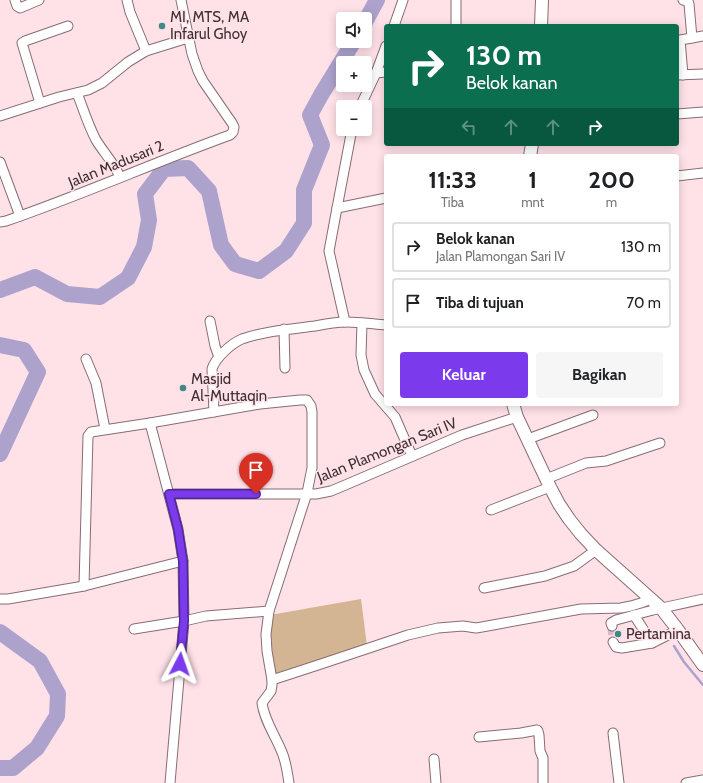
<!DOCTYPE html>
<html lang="id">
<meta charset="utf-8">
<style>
body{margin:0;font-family:Cabin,sans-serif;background:#f6f6f6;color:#202124;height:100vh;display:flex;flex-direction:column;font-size:15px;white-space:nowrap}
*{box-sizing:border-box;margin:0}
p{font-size:13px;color:#757577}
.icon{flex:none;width:22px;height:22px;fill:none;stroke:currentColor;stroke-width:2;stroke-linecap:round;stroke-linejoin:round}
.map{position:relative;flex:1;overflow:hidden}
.panel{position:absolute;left:384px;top:154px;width:295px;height:252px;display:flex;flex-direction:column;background:#fff;border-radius:4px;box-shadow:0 2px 10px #0003}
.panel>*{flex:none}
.top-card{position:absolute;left:384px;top:24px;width:295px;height:122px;border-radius:4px;box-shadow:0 2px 10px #0003;background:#0b6e4f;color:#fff;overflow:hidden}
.tools{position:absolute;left:336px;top:12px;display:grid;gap:8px}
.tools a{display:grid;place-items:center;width:36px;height:36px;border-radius:4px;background:#fff;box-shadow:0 2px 10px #0003;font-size:20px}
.pin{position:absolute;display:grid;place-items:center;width:34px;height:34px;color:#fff;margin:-41px -17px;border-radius:50% 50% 50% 0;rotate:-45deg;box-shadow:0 0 4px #0007}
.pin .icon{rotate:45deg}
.me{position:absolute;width:44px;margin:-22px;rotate:4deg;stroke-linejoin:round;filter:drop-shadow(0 0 3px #0008)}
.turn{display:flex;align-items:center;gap:14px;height:84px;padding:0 16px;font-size:18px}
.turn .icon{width:52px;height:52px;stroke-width:2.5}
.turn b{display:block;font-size:28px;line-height:34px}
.lanes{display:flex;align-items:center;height:38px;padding:0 16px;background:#0003;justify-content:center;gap:20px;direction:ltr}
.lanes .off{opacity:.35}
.eta{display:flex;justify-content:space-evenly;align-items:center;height:68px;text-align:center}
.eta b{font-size:24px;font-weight:800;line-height:28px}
.button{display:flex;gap:8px;margin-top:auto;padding:8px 16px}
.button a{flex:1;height:46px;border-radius:4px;background:#7c3aed;color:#fff;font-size:16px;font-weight:800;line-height:46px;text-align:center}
.button a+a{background:#f6f6f6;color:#202124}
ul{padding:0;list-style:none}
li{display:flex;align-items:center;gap:12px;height:50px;margin:0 8px 6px;padding:0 8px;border:2px solid #e0e0e0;border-radius:4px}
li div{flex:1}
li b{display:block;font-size:15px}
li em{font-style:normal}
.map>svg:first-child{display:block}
.green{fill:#d3b493}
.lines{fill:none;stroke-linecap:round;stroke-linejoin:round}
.stream{stroke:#aca2cc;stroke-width:2.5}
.river{stroke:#aca2cc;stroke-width:16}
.minor-tunnel{stroke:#d8bec4;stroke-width:9;stroke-dasharray:9 4.5;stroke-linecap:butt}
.minor-casing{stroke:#876d73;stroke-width:11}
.major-casing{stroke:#876d73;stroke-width:14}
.minor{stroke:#fff;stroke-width:9}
.major{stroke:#fff;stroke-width:12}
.route-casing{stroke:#51269a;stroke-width:10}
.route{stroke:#7c3aed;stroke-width:7}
.poi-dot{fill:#3f8788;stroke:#ffe1e8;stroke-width:1.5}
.labels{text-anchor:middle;stroke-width:3;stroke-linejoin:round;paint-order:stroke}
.poi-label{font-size:15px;fill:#3c3033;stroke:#ffe1e8;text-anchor:start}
.street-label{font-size:15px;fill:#3c3033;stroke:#ffe1e8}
</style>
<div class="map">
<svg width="703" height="783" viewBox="0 0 703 783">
<rect width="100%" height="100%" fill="#ffe1e8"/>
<path class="green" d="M 361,599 L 367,646 L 273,676 L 270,615 Z"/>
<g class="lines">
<path class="stream" d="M 674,646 L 684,662 L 703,685"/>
<g class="river">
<path d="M 365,22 L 377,0"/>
<path d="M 0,290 L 35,277 L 67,294 L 100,297 L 128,278 L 144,247 L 149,220 L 145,194 L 164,169 L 188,168 L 209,191 L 221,245 L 235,264 L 259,271 L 286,251 L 304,223 L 304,190 L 322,145 L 310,115 L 321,95 L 354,41"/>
<path d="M 0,345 L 24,350 L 38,372 L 0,454"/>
<path d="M 0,632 L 40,661 L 58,694 L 57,716 L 37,748 L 13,768 L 0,768"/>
</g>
<path class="minor-tunnel" d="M 612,626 L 613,642"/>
<g class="minor-casing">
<g id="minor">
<path d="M 15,0 L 17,6 L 20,8 L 39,0"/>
<path d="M 127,0 L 130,12 L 146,51"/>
<path d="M 683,0 L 688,1 L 689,4 L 692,38 L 680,40 L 683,75"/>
<path d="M 394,26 L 403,0"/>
<path d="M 456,26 L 456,0"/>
<path d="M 692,38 L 703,36"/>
<path d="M 376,73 L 386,72"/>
<path d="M 677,75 L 703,74"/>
<path d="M 77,93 C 83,108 88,125 96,140 C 104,153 114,163 120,177"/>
<path d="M 40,103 L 22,43 L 25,41 L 68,26"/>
<path d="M 360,107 L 376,73 L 386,46"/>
<path d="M 677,114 L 703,112"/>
<path d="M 0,116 L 59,97 L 88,90 L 102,83 L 128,62 L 146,51 L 188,38"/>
<path d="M 0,162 L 20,216"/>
<path d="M 677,176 L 703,173"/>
<path d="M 337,208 L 386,198"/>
<path d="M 0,222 L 6,221 C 82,195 155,162 230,135 L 233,132 L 234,127 L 232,123 L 203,81 L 198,71 L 192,54 L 181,0"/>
<path d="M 210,321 L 215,346 L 219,357"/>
<path d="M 345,322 L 329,251 L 337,208 L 352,129"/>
<path d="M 362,323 L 361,355 L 364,370 L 375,394 L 395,417 L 412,456"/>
<path d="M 284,329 L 285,368"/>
<path d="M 86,359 L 96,383 L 105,429"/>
<path d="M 214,412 L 212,369 C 215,358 232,343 242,339 C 265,331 291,329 315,326 C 325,324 336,322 346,322 C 359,322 373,324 386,325"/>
<path d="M 150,423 L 178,529 L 183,561 L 184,621 L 170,783"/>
<path d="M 528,439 L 593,415"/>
<path d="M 546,479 L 586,463 L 606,461 L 660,443"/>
<path d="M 169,494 L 316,494 L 331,491 L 343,486 L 462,435 L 517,417"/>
<path d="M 491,510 L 550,487"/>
<path d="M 84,586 L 88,436 L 91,432 L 150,423 L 260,404 L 300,400 L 307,400 L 311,406 L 312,412 L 312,468 L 307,493 L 269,611 L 266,634 L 267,651 L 272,680 L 272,685 L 271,691 L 262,703 C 264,720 275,735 281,750 C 286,760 287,771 289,783"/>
<path d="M 484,588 L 545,576 L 574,566 L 596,550"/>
<path d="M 0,599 L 8,599 L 84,586 L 183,561"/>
<path d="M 634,615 L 652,643"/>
<path d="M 612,626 L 611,623 L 616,620 L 653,610 L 703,599"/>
<path d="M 134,629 L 184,621 L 206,616 L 269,611"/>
<path d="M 613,642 L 616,647 L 622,648 L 652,643 L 678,630"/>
<path d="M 272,680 L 321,664 L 408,635 L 438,628 L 463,626 L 476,628 L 482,627 L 581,609 L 621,608 L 631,606 L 641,603 L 651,599"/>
<path d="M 613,733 L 619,783"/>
<path d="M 479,737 L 521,733 L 537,730 L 538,731 L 539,735 L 540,751 L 543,758 L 543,783"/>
<path d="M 434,759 L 436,783"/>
<path d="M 686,783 L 703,780"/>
</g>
</g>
<g class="major-casing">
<g id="major">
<path d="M 541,26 L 542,0"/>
<path d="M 530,156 L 532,144"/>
<path d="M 513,404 L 517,417 L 550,487 L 559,504 L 569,519 L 581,534 L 596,550 L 661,608 L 678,630 L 703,665"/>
</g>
</g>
<use href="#minor" class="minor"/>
<use href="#major" class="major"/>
</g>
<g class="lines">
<g class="route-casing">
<path id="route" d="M 180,664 L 184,621 L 183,561 L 178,529 L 169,494 L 256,494"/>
</g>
<use href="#route" class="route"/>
</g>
<g class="poi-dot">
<circle cx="162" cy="26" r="4"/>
<circle cx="183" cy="388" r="4"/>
<circle cx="618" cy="634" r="4"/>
</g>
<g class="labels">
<g class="poi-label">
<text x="170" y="22">MI, MTS, MA<tspan x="170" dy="17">Infarul Ghoy</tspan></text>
<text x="191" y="384">Masjid<tspan x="191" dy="17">Al-Muttaqin</tspan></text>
<text x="626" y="639">Pertamina</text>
</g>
<g class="street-label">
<text transform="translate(116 164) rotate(-22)" y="5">Jalan Madusari 2</text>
<text transform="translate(387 450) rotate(-22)" y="5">Jalan Plamongan Sari IV</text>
</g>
</g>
</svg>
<div class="tools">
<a><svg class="icon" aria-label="sound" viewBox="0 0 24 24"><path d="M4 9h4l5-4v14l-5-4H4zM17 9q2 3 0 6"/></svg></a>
<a>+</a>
<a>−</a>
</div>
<div class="pin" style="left:256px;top:494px;background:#d93025"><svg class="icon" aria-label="arrive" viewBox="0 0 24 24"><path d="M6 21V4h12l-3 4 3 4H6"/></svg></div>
<svg class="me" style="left:180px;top:664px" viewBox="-20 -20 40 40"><path d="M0-17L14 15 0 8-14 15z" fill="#7c3aed" stroke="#fff" stroke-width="4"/></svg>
<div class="top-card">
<div class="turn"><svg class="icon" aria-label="right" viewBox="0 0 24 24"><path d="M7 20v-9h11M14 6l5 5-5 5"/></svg><div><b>130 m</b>Belok kanan</div></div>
<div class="lanes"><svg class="icon off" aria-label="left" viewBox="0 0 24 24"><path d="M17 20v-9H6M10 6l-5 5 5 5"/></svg><svg class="icon off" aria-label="ahead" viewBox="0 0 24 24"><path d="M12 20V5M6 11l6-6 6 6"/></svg><svg class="icon off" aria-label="ahead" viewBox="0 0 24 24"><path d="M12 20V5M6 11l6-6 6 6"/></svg><svg class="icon" aria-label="right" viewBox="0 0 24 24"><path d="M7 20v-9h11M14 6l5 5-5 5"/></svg></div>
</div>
<section class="panel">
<div class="eta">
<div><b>11:33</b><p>Tiba</p></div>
<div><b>1</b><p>mnt</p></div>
<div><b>200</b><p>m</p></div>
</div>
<ul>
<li><svg class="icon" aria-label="right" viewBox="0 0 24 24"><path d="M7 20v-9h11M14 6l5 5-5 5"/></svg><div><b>Belok kanan</b><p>Jalan Plamongan Sari IV</p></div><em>130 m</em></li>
<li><svg class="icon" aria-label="arrive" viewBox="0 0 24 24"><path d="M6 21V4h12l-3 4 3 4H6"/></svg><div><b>Tiba di tujuan</b></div><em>70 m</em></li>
</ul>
<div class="button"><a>Keluar</a><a>Bagikan</a></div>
</section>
</div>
